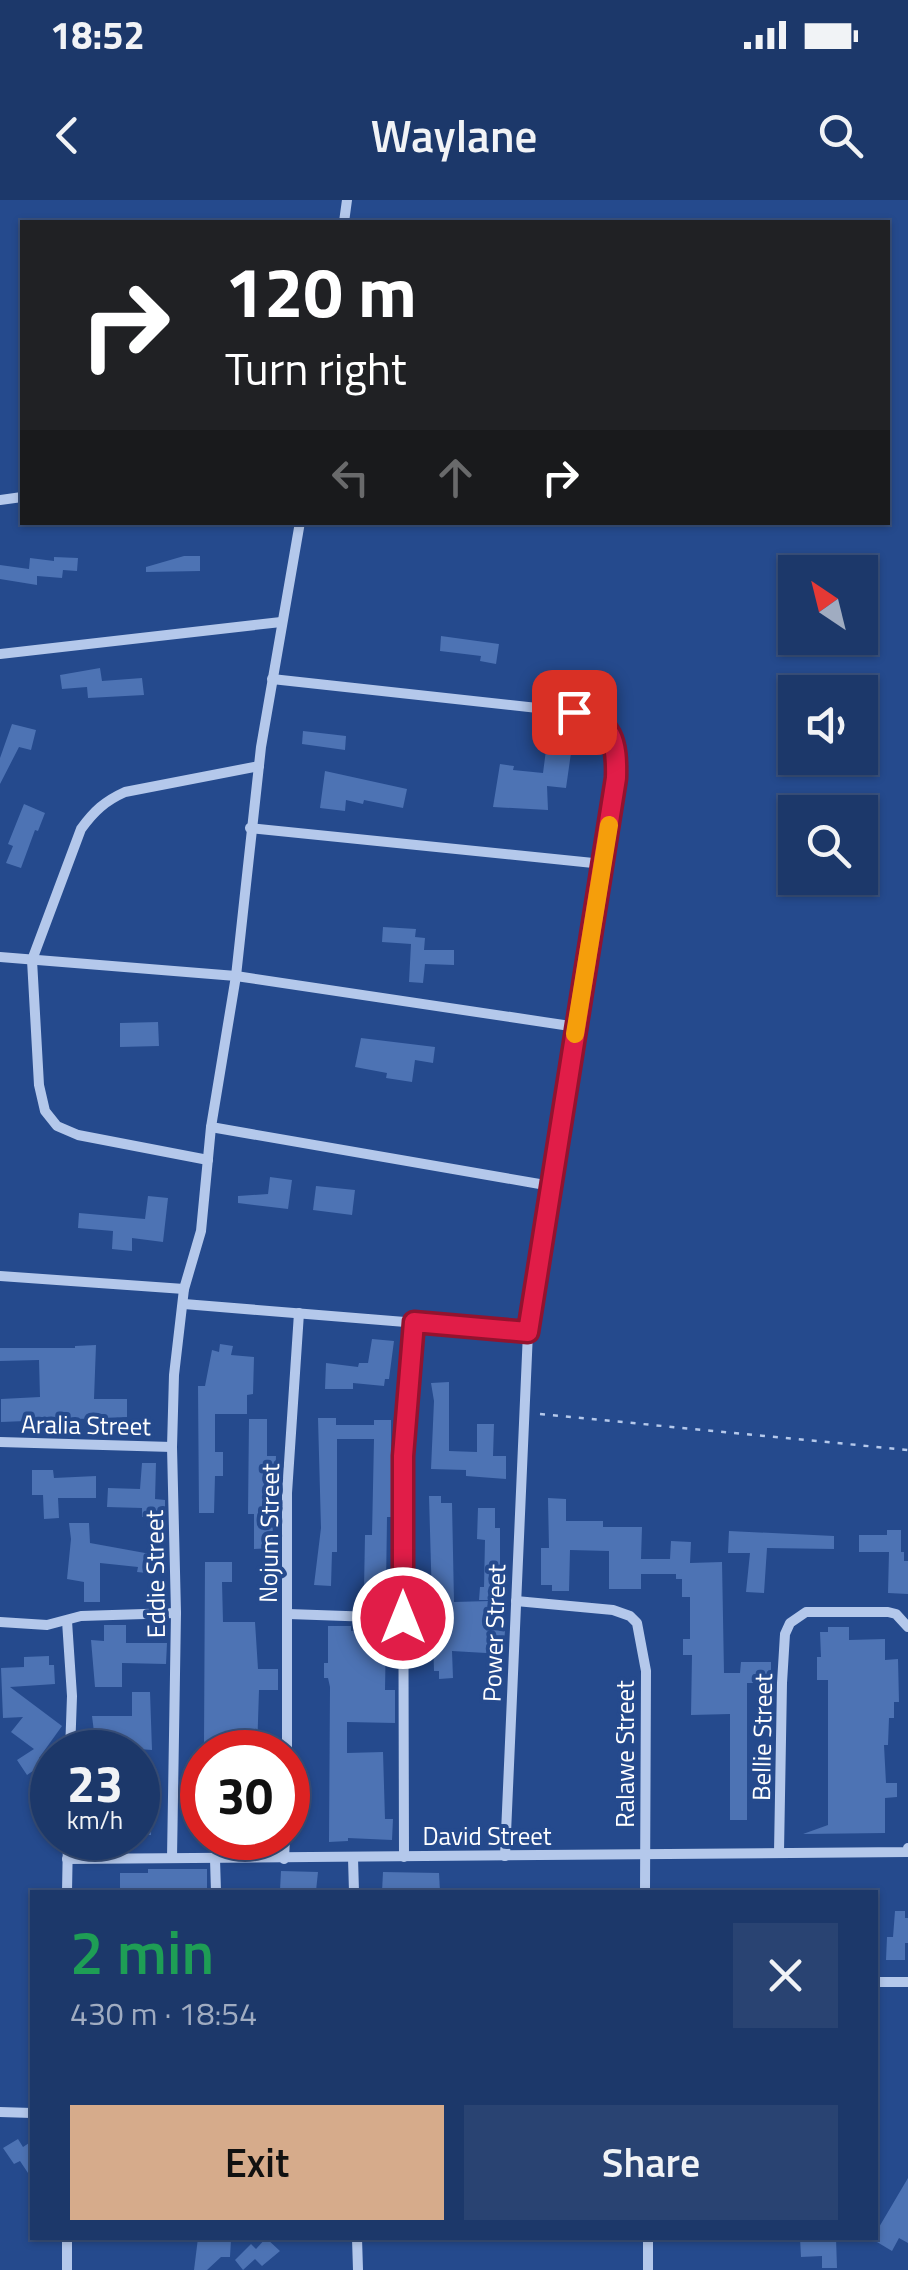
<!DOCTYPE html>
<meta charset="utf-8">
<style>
body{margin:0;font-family:"Titillium Web",sans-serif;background:#294372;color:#f1f3f6;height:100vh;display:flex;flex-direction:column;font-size:38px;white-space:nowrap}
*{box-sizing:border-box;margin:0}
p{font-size:32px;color:#a0acc1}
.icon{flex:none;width:55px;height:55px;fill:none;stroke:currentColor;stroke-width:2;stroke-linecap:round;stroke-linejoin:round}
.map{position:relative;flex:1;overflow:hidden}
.side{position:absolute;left:30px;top:1690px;width:848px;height:350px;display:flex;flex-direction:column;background:#1c386a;border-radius:0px;box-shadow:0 2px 8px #0004,0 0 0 2px #3a527e}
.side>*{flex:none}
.guide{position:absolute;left:20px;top:20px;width:870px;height:305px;border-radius:0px;box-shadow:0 2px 8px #0004,0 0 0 2px #3a527e;background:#202124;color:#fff;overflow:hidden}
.needle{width:65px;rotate:325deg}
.buttons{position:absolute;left:778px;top:355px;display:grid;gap:20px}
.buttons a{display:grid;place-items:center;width:100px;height:100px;border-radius:0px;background:#1c386a;box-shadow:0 2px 8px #0004,0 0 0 2px #3a527e;font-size:50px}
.speed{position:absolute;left:30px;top:1530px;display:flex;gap:20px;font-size:50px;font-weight:700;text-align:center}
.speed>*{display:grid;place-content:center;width:130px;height:130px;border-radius:50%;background:#1c386a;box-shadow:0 2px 8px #0004,0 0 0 2px #3a527e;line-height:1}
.speed small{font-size:25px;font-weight:400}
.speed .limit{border:15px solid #d22;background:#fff;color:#111}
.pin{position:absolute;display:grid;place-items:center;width:85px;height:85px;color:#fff;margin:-42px;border-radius:20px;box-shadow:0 5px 15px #0006}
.me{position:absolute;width:110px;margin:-55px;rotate:0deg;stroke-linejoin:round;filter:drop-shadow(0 0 8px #0008)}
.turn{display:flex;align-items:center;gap:35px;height:210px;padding:0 40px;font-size:45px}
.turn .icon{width:130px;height:130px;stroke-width:2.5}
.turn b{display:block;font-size:70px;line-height:85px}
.lanes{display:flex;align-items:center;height:95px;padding:0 40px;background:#0003;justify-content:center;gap:50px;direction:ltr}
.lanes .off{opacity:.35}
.round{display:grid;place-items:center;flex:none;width:105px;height:105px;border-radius:0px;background:#294372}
.head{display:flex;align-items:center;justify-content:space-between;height:170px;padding:0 40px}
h1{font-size:60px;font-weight:600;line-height:75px;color:#1e9e55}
.cta{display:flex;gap:20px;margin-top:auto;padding:20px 40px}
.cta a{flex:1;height:115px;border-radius:0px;background:#d6ab8b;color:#111;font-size:40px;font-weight:600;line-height:115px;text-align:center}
.cta a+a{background:#294372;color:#f1f3f6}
.status{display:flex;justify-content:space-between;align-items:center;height:70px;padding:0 50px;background:#1c386a;direction:ltr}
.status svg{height:28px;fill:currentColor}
header{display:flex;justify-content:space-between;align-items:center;height:130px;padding:0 40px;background:#1c386a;font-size:45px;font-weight:600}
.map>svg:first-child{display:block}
.building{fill:#4d73b4}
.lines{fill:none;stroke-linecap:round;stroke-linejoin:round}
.path{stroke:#b4c8eb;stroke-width:2.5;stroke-dasharray:5 8;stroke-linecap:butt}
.minor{stroke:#b4c8eb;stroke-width:10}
.route-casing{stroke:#92132f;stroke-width:25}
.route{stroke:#e11d48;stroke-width:18}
.slow{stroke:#f59e0b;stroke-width:18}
.labels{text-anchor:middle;stroke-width:8;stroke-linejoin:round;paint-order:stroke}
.street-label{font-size:25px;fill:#fff;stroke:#254a8d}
</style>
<div class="status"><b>18:52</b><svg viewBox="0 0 49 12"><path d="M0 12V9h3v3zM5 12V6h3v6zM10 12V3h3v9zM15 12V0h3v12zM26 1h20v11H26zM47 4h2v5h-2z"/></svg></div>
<header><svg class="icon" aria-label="back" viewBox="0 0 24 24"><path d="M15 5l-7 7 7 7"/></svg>Waylane<svg class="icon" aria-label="search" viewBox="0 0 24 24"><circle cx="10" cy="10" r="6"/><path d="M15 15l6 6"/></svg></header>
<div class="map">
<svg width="908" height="2070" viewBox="0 0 908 2070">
<rect width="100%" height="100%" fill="#254a8d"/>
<g class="building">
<path d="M 184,356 L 200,356 L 200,371 L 146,372 L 146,367 Z"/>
<path d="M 54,357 L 78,358 L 77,371 L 63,370 L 62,378 L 37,376 L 37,385 L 0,379 L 0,365 L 29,369 L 30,358 L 54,361 Z"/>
<path d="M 441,436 L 499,444 L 496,464 L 480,461 L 481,456 L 440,451 Z"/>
<path d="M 100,468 L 102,481 L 142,478 L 144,495 L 88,498 L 87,487 L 62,489 L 60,475 Z"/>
<path d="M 12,524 L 36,530 L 31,550 L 19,547 L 0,584 L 0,558 Z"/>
<path d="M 303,531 L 346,536 L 345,550 L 302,544 Z"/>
<path d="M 546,550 L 571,553 L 566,588 L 547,586 L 548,610 L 493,607 L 500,564 L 514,566 L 513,570 L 543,573 Z"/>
<path d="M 325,571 L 407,589 L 403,608 L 364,600 L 363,604 L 346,600 L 345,611 L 320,608 Z"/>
<path d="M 24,604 L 45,613 L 38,631 L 35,630 L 21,668 L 6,663 L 13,646 L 8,644 Z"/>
<path d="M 383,727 L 416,729 L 415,737 L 425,738 L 424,750 L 454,750 L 454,765 L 425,764 L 423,783 L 409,782 L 411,744 L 382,742 Z"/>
<path d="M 158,822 L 159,846 L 120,847 L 120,823 Z"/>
<path d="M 361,838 L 435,847 L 433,863 L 415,860 L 412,882 L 386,878 L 387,873 L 355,867 Z"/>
<path d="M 270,977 L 292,980 L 288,1009 L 238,1003 L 238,996 L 268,994 Z"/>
<path d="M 316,986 L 355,990 L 352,1015 L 313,1010 Z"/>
<path d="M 148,996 L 168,998 L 163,1042 L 132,1038 L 132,1051 L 112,1049 L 113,1031 L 78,1028 L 79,1013 L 145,1019 Z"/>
<path d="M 372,1139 L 394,1141 L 389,1179 L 385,1179 L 384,1186 L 353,1183 L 353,1189 L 325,1189 L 326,1163 L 358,1167 L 359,1163 L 368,1163 Z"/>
<path d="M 220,1144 L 233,1146 L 231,1155 L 254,1157 L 253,1194 L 247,1195 L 247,1214 L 215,1214 L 215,1252 L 223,1252 L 223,1276 L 215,1276 L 214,1313 L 199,1313 L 198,1186 L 205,1186 L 212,1150 L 219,1152 Z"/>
<path d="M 96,1145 L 94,1199 L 127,1199 L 127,1217 L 1,1222 L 1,1199 L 40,1197 L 39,1160 L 0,1161 L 0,1148 L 75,1148 L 75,1146 Z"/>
<path d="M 449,1182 L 449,1251 L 477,1252 L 477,1224 L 494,1224 L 493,1256 L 506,1256 L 506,1279 L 466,1276 L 466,1270 L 431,1269 L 434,1201 L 431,1183 Z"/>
<path d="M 318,1218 L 336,1218 L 336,1225 L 374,1225 L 374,1220 L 391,1220 L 391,1317 L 387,1317 L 386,1389 L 364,1389 L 365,1335 L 372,1335 L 374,1239 L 337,1239 L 337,1352 L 332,1352 L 331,1386 L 314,1385 L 321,1328 Z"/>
<path d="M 249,1219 L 267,1219 L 267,1256 L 276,1256 L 272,1348 L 254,1349 L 254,1314 L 248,1314 Z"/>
<path d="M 142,1263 L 156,1263 L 155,1299 L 165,1300 L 165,1318 L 142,1317 L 142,1308 L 107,1307 L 108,1288 L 140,1289 Z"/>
<path d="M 32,1270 L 53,1270 L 54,1278 L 96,1276 L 96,1298 L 58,1298 L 59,1318 L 44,1319 L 43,1295 L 32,1295 Z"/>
<path d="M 429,1296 L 441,1296 L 441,1303 L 452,1303 L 454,1402 L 490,1401 L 490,1430 L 505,1431 L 503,1454 L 452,1451 L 453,1478 L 439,1479 L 439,1471 L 434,1471 Z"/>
<path d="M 548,1298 L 566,1299 L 566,1321 L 603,1321 L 603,1327 L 642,1327 L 641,1359 L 670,1359 L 671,1341 L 691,1342 L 690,1363 L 722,1362 L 724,1473 L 740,1473 L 741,1462 L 771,1462 L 771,1483 L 747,1483 L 747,1620 L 730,1620 L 730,1514 L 691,1515 L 692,1455 L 683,1455 L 683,1439 L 690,1439 L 690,1397 L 682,1397 L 682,1379 L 676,1379 L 676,1374 L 641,1374 L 641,1389 L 609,1389 L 609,1351 L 570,1350 L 569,1391 L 552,1391 L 552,1385 L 541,1385 L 541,1348 L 549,1348 Z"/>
<path d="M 478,1308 L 495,1308 L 495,1328 L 500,1328 L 500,1400 L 479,1400 L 480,1387 L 484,1387 L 485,1340 L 477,1339 Z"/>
<path d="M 69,1323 L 89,1323 L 90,1343 L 156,1355 L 156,1374 L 137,1372 L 138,1367 L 100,1363 L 100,1402 L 84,1402 L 84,1382 L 67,1379 L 71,1339 Z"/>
<path d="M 887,1330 L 901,1330 L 901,1352 L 859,1352 L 859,1335 L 887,1335 Z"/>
<path d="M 729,1331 L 834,1336 L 834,1349 L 767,1348 L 764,1393 L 746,1392 L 750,1353 L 728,1353 Z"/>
<path d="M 889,1352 L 904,1352 L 904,1361 L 908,1361 L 908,1394 L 888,1393 Z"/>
<path d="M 205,1362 L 232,1362 L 232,1382 L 222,1382 L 223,1422 L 255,1422 L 258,1469 L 278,1469 L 278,1490 L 259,1490 L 257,1552 L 237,1552 L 237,1542 L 204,1543 Z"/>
<path d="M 104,1425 L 126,1425 L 126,1443 L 167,1443 L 166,1464 L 122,1463 L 122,1487 L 95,1487 L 91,1440 L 104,1441 Z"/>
<path d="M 328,1426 L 351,1426 L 351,1431 L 386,1431 L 385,1490 L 395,1490 L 395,1523 L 347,1522 L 347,1553 L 383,1552 L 385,1619 L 393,1619 L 392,1640 L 348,1638 L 348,1641 L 329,1642 L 330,1487 L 328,1478 L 324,1478 L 324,1463 L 328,1463 Z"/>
<path d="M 828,1427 L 849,1427 L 849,1440 L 885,1439 L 885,1460 L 898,1459 L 899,1502 L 894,1502 L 894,1518 L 889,1518 L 888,1545 L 884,1545 L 886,1583 L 897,1583 L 897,1597 L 885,1598 L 885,1633 L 803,1634 L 828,1625 L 828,1480 L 817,1480 L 817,1457 L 821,1457 L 820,1432 L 828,1432 Z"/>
<path d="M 49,1456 L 49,1465 L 54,1465 L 55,1484 L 10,1487 L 62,1526 L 39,1558 L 43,1564 L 27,1575 L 17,1560 L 34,1549 L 11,1532 L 23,1517 L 3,1518 L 1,1468 L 24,1467 L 24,1457 Z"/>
<path d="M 132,1492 L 150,1492 L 152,1550 L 101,1546 L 101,1540 L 95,1540 L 92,1516 L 132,1516 Z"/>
<path d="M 138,1578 L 152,1579 L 151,1635 L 138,1635 Z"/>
<path d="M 148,1669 L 207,1669 L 207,1692 L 120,1692 L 120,1673 L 148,1673 Z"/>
<path d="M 281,1671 L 318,1672 L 316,1691 L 280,1690 Z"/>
<path d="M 383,1672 L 439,1673 L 440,1692 L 382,1692 Z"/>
<path d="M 895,1711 L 905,1711 L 905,1718 L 908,1718 L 908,1743 L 905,1743 L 905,1760 L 886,1760 L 887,1737 L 893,1737 Z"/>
<path d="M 18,1939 L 23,1947 L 32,1941 L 32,1979 L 20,1961 L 14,1964 L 3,1948 Z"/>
<path d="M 908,1978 L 908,2043 L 899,2038 L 892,2051 L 872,2039 Z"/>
<path d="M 198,2038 L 231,2040 L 230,2057 L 221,2057 L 207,2070 L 194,2070 Z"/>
<path d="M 266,2038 L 280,2051 L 262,2066 L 255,2059 L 243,2070 L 235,2060 L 251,2044 L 256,2049 Z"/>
<path d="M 800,2038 L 836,2038 L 837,2068 L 822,2068 L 822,2056 L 801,2057 Z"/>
</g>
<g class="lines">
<path class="path" d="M 540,1214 L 908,1250"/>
<g class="minor">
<path d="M 344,22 L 347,0"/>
<path d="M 0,300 L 22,297"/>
<path d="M 0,454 L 281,422"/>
<path d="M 272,479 L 574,512 C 613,520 618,542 616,578 L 528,1132"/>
<path d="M 250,628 L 603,664"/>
<path d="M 0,757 L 236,776 L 577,827"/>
<path d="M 211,927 L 551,986"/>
<path d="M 208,960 L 78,935 L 57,926 L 45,911 L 39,885 L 32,760 L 81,629 C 94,611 105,601 125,592 L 259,566"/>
<path d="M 0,1076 L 184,1089"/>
<path d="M 184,1104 L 528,1132 L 505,1656"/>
<path d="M 0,1242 L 172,1247"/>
<path d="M 516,1401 L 613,1410 L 630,1416 L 637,1423 L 646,1471 L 645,1692"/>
<path d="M 288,1414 L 403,1418"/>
<path d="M 67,1421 L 72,1496 L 70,1552"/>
<path d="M 0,1422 L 47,1425 L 81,1416 L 176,1413"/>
<path d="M 287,1552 L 287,1293 L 299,1113"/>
<path d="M 779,1652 L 782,1483 L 785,1434 L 790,1423 L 806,1412 L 888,1412 L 896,1414 L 908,1427"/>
<path d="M 404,1657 L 403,1256 L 414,1122"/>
<path d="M 172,1658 L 176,1413 L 172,1247 L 174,1175 L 184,1089 L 201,1031 L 211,927 L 236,776 L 261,547 L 300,322"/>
<path d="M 353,1658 L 354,1692"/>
<path d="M 67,1659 L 908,1652 L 908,1648"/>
<path d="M 215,1659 L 216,1692"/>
<path d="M 284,1659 L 285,1638"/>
<path d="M 67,1692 L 68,1638"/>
<path d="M 875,1782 L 908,1782"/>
<path d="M 0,1912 L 32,1913"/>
<path d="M 67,2038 L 67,2070"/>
<path d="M 357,2038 L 358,2070"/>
<path d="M 648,2038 L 648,2070"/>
</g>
</g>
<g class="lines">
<g class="route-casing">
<path id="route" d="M 403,1418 L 403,1256 L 414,1122 L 528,1132 L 616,578 C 617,542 613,520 574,512"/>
</g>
<use href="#route" class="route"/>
<path class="slow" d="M 575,834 L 609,625"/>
</g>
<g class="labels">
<g class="street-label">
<text transform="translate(86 1225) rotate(1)" y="9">Aralia Street</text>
<text transform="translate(269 1333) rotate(-89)" y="9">Nojum Street</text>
<text transform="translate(155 1374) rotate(-91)" y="9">Eddie Street</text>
<text transform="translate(494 1433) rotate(-88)" y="9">Power Street</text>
<text transform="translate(762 1537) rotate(-89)" y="9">Bellie Street</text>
<text transform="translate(625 1554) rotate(-90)" y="9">Ralawe Street</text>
<text x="487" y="1645">David Street</text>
</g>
</g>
</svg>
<div class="buttons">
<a><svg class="needle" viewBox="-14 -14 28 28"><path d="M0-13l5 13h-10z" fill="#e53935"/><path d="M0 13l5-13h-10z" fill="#a0acc1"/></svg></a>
<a><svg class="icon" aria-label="sound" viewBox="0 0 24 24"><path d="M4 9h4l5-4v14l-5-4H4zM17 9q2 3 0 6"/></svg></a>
<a><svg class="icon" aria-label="search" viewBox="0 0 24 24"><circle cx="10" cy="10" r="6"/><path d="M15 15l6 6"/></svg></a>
</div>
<div class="speed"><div>23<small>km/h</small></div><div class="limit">30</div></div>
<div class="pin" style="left:574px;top:512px;background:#d93025"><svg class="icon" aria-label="arrive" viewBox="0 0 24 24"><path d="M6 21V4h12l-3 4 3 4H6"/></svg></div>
<svg class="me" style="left:403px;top:1418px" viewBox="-20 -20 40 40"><circle r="17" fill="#e11d48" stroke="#fff" stroke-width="3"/><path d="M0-11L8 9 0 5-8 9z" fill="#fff"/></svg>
<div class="guide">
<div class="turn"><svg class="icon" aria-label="right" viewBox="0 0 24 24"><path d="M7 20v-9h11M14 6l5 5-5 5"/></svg><div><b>120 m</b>Turn right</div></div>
<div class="lanes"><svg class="icon off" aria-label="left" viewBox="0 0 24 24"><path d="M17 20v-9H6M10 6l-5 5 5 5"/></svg><svg class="icon off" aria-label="ahead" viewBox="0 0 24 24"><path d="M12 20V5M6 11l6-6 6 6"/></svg><svg class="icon" aria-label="right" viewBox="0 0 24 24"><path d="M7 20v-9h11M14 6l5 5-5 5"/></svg></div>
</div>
<section class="side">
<div class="head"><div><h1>2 min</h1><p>430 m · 18:54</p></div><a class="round"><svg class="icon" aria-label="close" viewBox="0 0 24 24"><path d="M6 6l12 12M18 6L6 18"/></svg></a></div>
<div class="cta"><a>Exit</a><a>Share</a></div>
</section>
</div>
